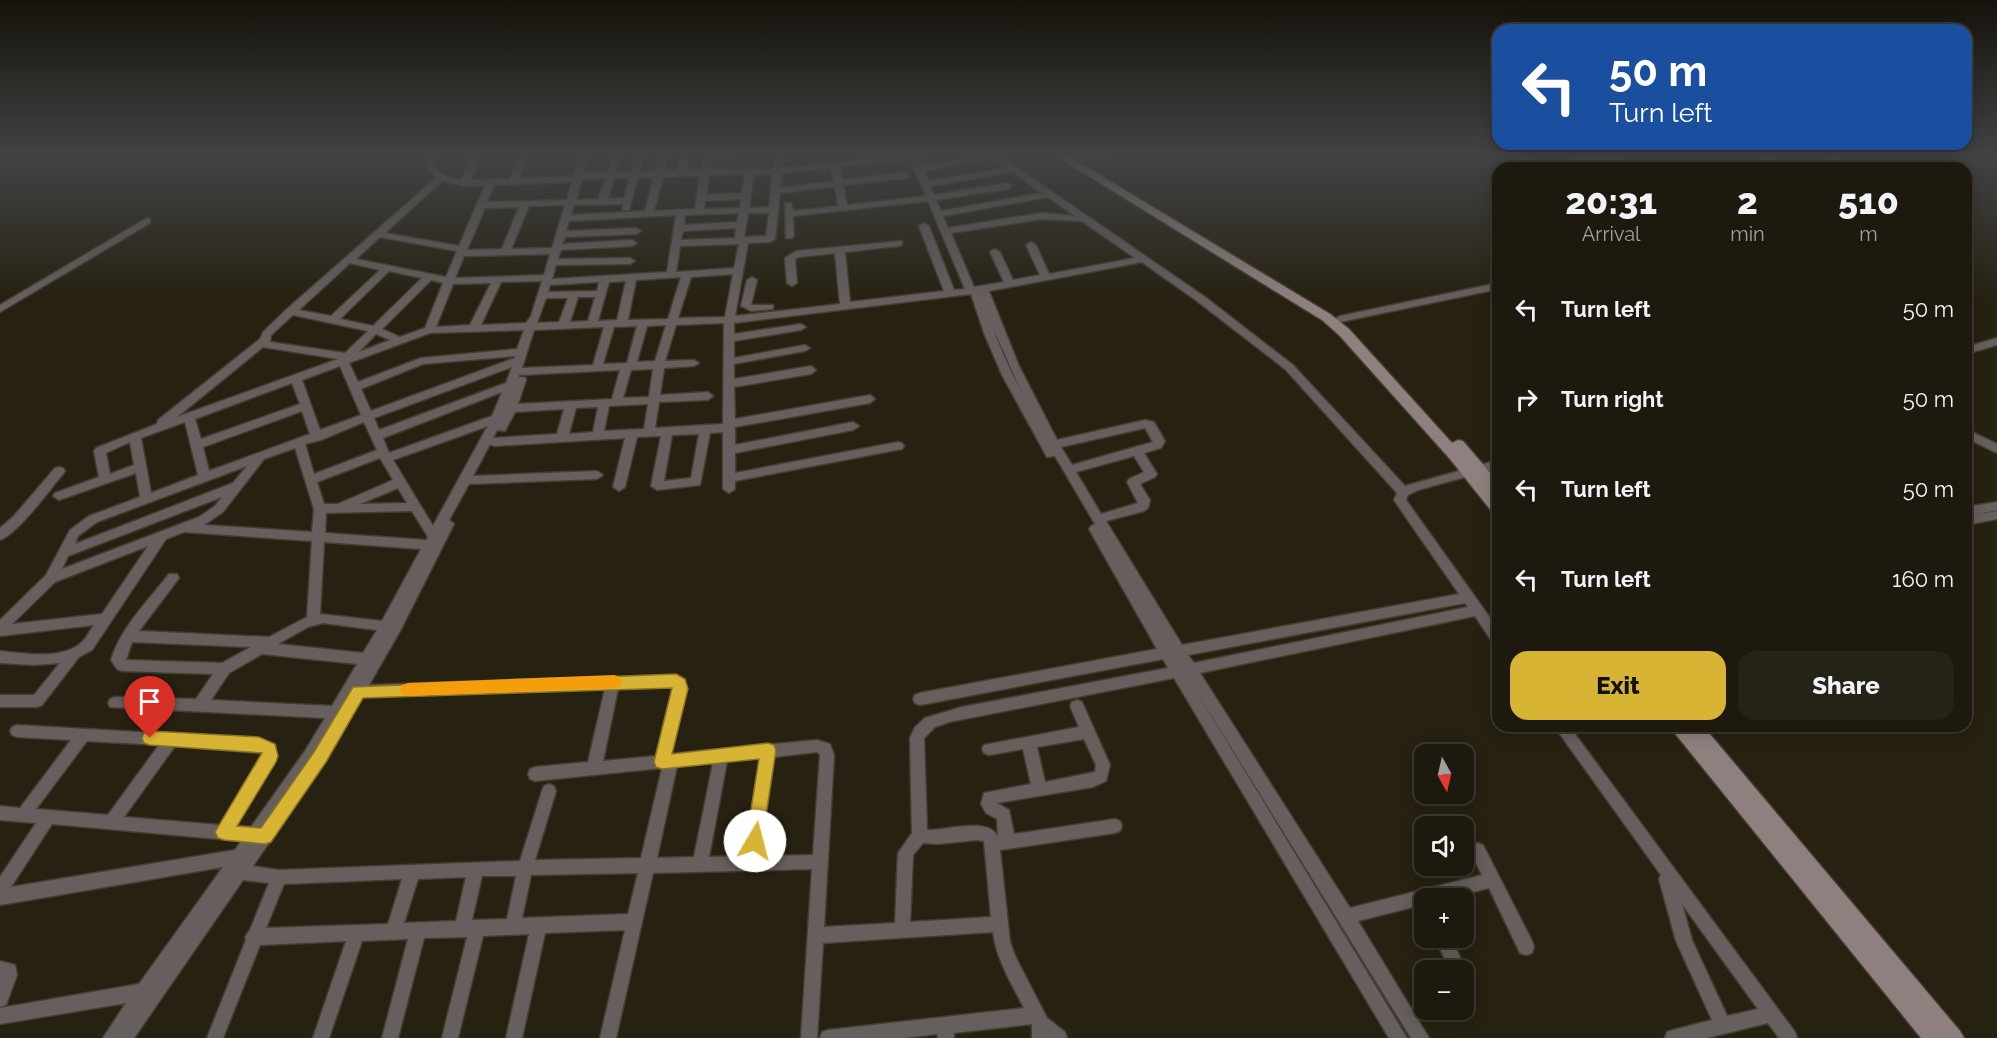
<!DOCTYPE html>
<meta charset="utf-8">
<style>
body{margin:0;font-family:Raleway,sans-serif;background:#252217;color:#f1f3f6;height:100vh;display:flex;flex-direction:column;font-size:22px;white-space:nowrap}
*{box-sizing:border-box;margin:0}
p{font-size:20px;color:#a0a09e}
.icon{flex:none;width:33px;height:33px;fill:none;stroke:currentColor;stroke-width:2;stroke-linecap:round;stroke-linejoin:round}
.map{position:relative;flex:1;overflow:hidden}
.panel{position:absolute;left:1492px;top:162px;width:480px;height:570px;display:flex;flex-direction:column;background:#1d190e;border-radius:18px;box-shadow:0 3px 15px #0003,0 0 0 2px #3b382e}
.panel>*{flex:none}
.hud{position:absolute;left:1492px;top:24px;width:480px;height:126px;border-radius:18px;box-shadow:0 3px 15px #0003,0 0 0 2px #3b382e;background:#1a4fa0;color:#fff;overflow:hidden}
.needle{width:39px;rotate:172deg}
.controls{position:absolute;left:1414px;top:744px;display:grid;gap:12px}
.controls a{display:grid;place-items:center;width:60px;height:60px;border-radius:12px;background:#1d190e;box-shadow:0 3px 15px #0003,0 0 0 2px #3b382e;font-size:30px}
.pin{position:absolute;display:grid;place-items:center;width:51px;height:51px;color:#fff;margin:-62px -26px;border-radius:50% 50% 50% 0;rotate:-45deg;box-shadow:0 0 6px #0007}
.pin .icon{rotate:45deg}
.me{position:absolute;width:66px;margin:-33px;rotate:8deg;stroke-linejoin:round;filter:drop-shadow(0 0 4px #0008)}
.turn{display:flex;align-items:center;gap:21px;height:126px;padding:0 18px;font-size:27px}
.turn .icon{width:78px;height:78px;stroke-width:2.5}
.turn b{display:block;font-size:42px;line-height:51px}
.eta{display:flex;justify-content:space-evenly;align-items:center;height:102px;text-align:center}
.eta b{font-size:36px;font-weight:800;line-height:42px}
.primary-button{display:flex;gap:12px;margin-top:auto;padding:12px 18px}
.primary-button a{flex:1;height:69px;border-radius:18px;background:#d8b434;color:#111;font-size:24px;font-weight:800;line-height:69px;text-align:center}
.primary-button a+a{background:#252217;color:#f1f3f6}
ul{padding:0;list-style:none}
li{display:flex;align-items:center;gap:18px;height:90px;padding:0 18px}
li div{flex:1}
li b{display:block;font-size:22px}
li em{font-style:normal}
.map>svg:first-child{display:block}
.lines{fill:none;stroke-linecap:round;stroke-linejoin:round}
.minor-casing{stroke:#443e30;stroke-width:3}
.secondary-casing{stroke:#443e30;stroke-width:3}
.minor{fill:#675e5e;fill-rule:evenodd}
.secondary{fill:#8f807f;fill-rule:evenodd}
.route{fill:#d8b434;stroke:#8c7522;stroke-width:1.5}
.slow{fill:#f59e0b}
</style>
<div class="map">
<svg width="1997" height="1038" viewBox="0 0 1997 1038">
<rect width="100%" height="100%" fill="#272112"/>
<g class="lines">
<g class="minor-casing">
<g id="minor">
<path d="M 433,154 L 441,154 L 433,165 C 440,176 449,178 461,180 L 472,157 L 460,157 L 460,154 L 484,154 L 470,180 L 510,179 L 520,154 L 528,154 L 519,178 L 574,176 L 581,154 L 589,154 L 584,173 L 607,173 L 614,154 L 622,154 L 616,172 L 631,172 L 636,154 L 644,154 L 640,172 L 655,171 L 660,154 L 668,154 L 664,171 L 677,171 L 682,154 L 690,154 L 686,171 L 701,170 L 704,154 L 745,154 L 741,157 L 712,157 L 710,170 L 774,169 L 776,154 L 784,154 L 783,168 L 911,154 L 942,154 L 919,160 L 922,166 L 988,154 L 997,154 L 1205,297 L 1293,365 L 1405,486 L 1498,460 L 1498,468 L 1418,490 L 1408,495 L 1406,500 L 1498,629 L 1498,644 L 1493,643 L 1475,616 L 1200,673 L 1350,908 L 1482,875 L 1470,850 L 1473,845 L 1478,843 L 1483,845 L 1532,941 L 1534,947 L 1532,953 L 1526,955 L 1520,953 L 1489,888 L 1449,898 L 1425,898 L 1425,904 L 1358,921 L 1429,1038 L 1411,1038 L 1187,676 L 1407,1038 L 1389,1038 L 1174,678 L 949,722 L 935,727 L 924,738 L 927,830 C 945,831 989,816 998,837 L 997,819 L 986,813 L 981,804 L 984,793 L 1031,784 L 1023,749 L 989,755 L 984,753 L 982,749 L 984,745 L 1079,727 L 1070,706 L 1072,702 L 1077,700 L 1082,702 L 1110,765 L 1106,781 L 1093,787 L 997,803 L 1009,810 L 1014,834 L 1115,819 L 1120,821 L 1122,826 L 1120,831 L 1115,833 L 1000,850 L 1010,942 L 1016,958 L 1047,1018 L 1065,1032 L 1067,1038 L 1032,1038 L 1032,1024 L 954,1033 L 954,1038 L 938,1038 L 937,1034 L 905,1038 L 820,1038 L 822,1032 L 828,1030 L 1024,1008 C 1012,984 996,959 993,932 L 823,943 L 817,1038 L 801,1038 L 812,869 L 653,873 L 616,1038 L 600,1038 L 625,930 L 545,933 L 522,1038 L 506,1038 L 529,934 L 483,936 L 458,1038 L 442,1038 L 467,937 L 424,938 L 398,1038 L 382,1038 L 408,939 L 362,941 L 329,1038 L 313,1038 L 346,941 L 260,945 L 223,1038 L 207,1038 L 246,940 L 245,937 L 250,930 L 269,883 L 243,880 L 134,1038 L 103,1038 L 126,1003 L 0,1024 L 0,1008 L 139,984 L 223,867 L 0,905 L 0,877 L 36,823 L 0,820 L 0,806 L 20,808 L 71,740 L 17,737 L 12,735 L 10,731 L 12,727 L 17,725 L 259,739 L 275,745 L 277,756 L 275,761 L 236,826 L 251,827 L 305,751 L 325,718 L 110,707 L 108,703 L 110,699 L 115,697 L 196,699 L 213,674 L 122,671 L 117,669 L 111,660 C 121,627 148,601 169,574 L 177,574 L 179,578 L 139,631 L 269,637 L 307,617 L 312,541 L 184,532 L 166,539 L 92,650 L 79,657 L 42,705 L 37,707 L 0,707 L 0,695 L 34,695 L 60,663 L 34,665 L 0,663 L 0,651 C 24,653 64,661 83,641 C 87,637 90,630 94,625 L 0,636 L 0,620 L 46,575 L 70,530 L 89,516 L 140,497 L 136,473 L 59,500 L 53,496 L 55,493 L 99,477 L 94,451 L 96,448 L 157,424 L 158,420 L 260,339 L 263,332 L 287,309 L 436,178 L 425,165 ZM 992,158 L 1006,168 L 928,181 L 924,171 ZM 910,159 L 926,196 L 847,205 L 843,185 L 906,178 L 910,175 L 906,172 L 842,180 L 840,167 ZM 831,168 L 834,181 L 780,188 L 782,173 ZM 1012,172 L 1042,193 L 941,211 L 936,200 L 1008,189 L 1012,186 L 1008,183 L 934,195 L 930,186 ZM 745,174 L 742,193 L 706,195 L 709,175 ZM 754,174 L 773,174 L 769,207 L 749,208 ZM 683,176 L 700,176 L 695,209 L 654,211 L 663,177 ZM 630,177 L 624,198 L 608,199 L 614,178 ZM 638,177 L 654,177 L 645,211 L 571,215 L 574,205 L 623,204 L 623,210 L 629,210 ZM 606,178 L 598,199 L 576,200 L 582,179 ZM 442,181 L 464,186 L 485,185 L 459,246 L 385,233 ZM 572,182 L 567,200 L 487,202 L 494,185 ZM 835,186 L 838,206 L 793,211 L 791,203 L 785,203 L 786,238 L 792,238 L 794,236 L 793,216 L 928,201 L 965,289 L 954,290 L 929,226 L 924,223 L 919,226 L 944,291 L 850,302 L 845,252 L 899,246 L 902,245 L 902,241 L 796,251 L 785,258 L 787,283 L 792,286 L 797,283 L 795,259 L 799,257 L 835,253 L 840,304 L 735,316 L 748,243 L 770,242 L 775,239 L 780,193 ZM 1048,197 L 1075,216 L 1042,213 L 948,228 L 943,216 ZM 741,199 L 740,208 L 704,209 L 705,201 ZM 565,205 L 552,248 L 511,249 L 529,206 ZM 519,207 L 502,249 L 467,250 L 485,208 ZM 739,213 L 737,222 L 684,225 L 685,215 ZM 748,213 L 769,213 L 766,236 L 744,237 ZM 676,215 L 667,272 L 552,279 L 556,265 L 630,264 L 635,261 L 630,258 L 558,259 L 561,250 L 632,246 L 637,243 L 632,240 L 562,244 L 565,237 L 636,234 L 641,231 L 636,228 L 566,231 L 569,221 ZM 1042,219 L 1082,221 L 1135,258 L 1049,274 L 1036,245 L 1031,242 L 1026,245 L 1040,275 L 1013,280 L 1000,252 L 995,249 L 990,252 L 1004,282 L 974,287 L 951,233 ZM 736,228 L 735,238 L 681,240 L 683,231 ZM 380,237 L 457,251 L 446,277 L 356,259 ZM 739,244 L 734,268 L 676,272 L 680,246 ZM 550,254 L 544,275 L 455,278 L 464,256 ZM 1142,262 L 1197,301 L 1285,369 L 1397,493 L 1394,500 L 1396,503 L 1459,594 L 1182,645 L 1106,521 L 1144,511 L 1148,508 L 1150,500 L 1140,484 L 1155,477 L 1157,474 L 1144,453 L 1161,448 L 1165,441 L 1154,422 L 1145,420 L 1057,440 L 1019,366 L 989,291 ZM 350,263 L 380,270 L 331,316 L 299,310 ZM 389,271 L 422,278 L 373,326 L 340,319 ZM 733,274 L 725,317 L 678,318 L 691,277 ZM 681,277 L 668,319 L 628,320 L 636,280 ZM 431,280 L 443,283 L 425,328 L 400,337 L 382,329 ZM 542,281 L 531,316 L 526,323 L 481,325 L 501,282 ZM 626,281 L 617,320 L 598,321 L 609,282 ZM 599,282 L 597,291 L 548,292 L 550,285 ZM 491,283 L 470,325 L 436,327 L 453,284 ZM 971,294 L 984,333 L 1002,375 L 1047,457 L 1055,456 L 1095,524 L 1091,526 L 1089,529 L 1157,649 L 920,693 L 915,695 L 913,699 L 915,703 L 920,705 L 1163,659 L 1168,668 L 962,707 L 925,718 L 915,727 L 910,738 L 912,833 L 898,853 L 895,923 L 824,927 L 834,755 L 830,744 L 817,740 L 671,754 L 687,689 L 685,680 L 676,675 L 369,685 L 400,631 L 454,524 L 449,520 L 469,484 L 597,479 L 603,475 L 597,471 L 473,476 L 490,444 L 494,446 L 625,438 L 613,487 L 619,491 L 625,487 L 637,437 L 661,436 L 651,486 L 657,490 L 700,485 L 710,433 L 723,432 L 723,489 L 729,493 L 735,489 L 735,481 L 902,449 L 904,446 L 902,443 L 898,442 L 735,473 L 735,453 L 853,430 L 859,426 L 853,422 L 735,445 L 735,427 L 870,403 L 875,399 L 870,395 L 735,419 L 734,387 L 811,374 L 816,370 L 811,366 L 734,379 L 734,364 L 805,351 L 810,348 L 805,345 L 734,358 L 734,341 L 801,330 L 806,327 L 801,324 L 734,334 L 734,323 ZM 578,297 L 595,297 L 588,321 L 570,322 ZM 546,298 L 568,298 L 559,322 L 537,323 ZM 293,315 L 368,331 L 345,353 L 270,342 L 271,335 ZM 724,323 L 723,424 L 655,428 L 659,402 L 708,400 L 713,396 L 708,392 L 660,395 L 664,368 L 694,366 L 699,363 L 694,360 L 665,361 L 676,325 ZM 666,325 L 655,361 L 637,362 L 647,326 ZM 637,326 L 627,363 L 603,364 L 614,327 ZM 604,327 L 593,365 L 522,368 L 534,330 ZM 993,328 L 1022,393 C 1011,372 1001,351 993,328 ZM 524,330 L 517,349 L 421,358 L 358,382 L 349,363 L 430,333 ZM 376,334 L 390,340 L 359,352 ZM 263,347 L 338,359 L 177,417 ZM 515,356 L 515,358 L 371,411 L 361,389 L 423,364 ZM 340,366 L 361,415 L 320,430 L 302,380 ZM 512,367 L 506,383 L 379,430 L 374,418 ZM 653,369 L 649,397 L 623,398 L 631,370 ZM 620,370 L 612,399 L 518,404 L 526,380 L 525,377 L 519,377 L 519,375 ZM 292,383 L 300,404 L 201,439 L 195,419 ZM 502,392 L 492,416 L 389,453 L 383,438 ZM 648,404 L 644,429 L 604,431 L 609,406 ZM 598,407 L 593,432 L 569,434 L 576,408 ZM 564,409 L 557,434 L 493,438 L 497,430 L 505,431 L 515,412 ZM 302,411 L 310,434 L 209,471 L 203,447 ZM 185,422 L 198,475 L 151,493 L 141,438 ZM 364,422 L 377,450 L 314,474 L 305,444 L 321,440 ZM 488,426 L 486,429 L 433,526 L 393,460 ZM 1145,428 L 1153,442 L 1072,465 L 1061,447 ZM 699,434 L 691,478 L 664,481 L 672,435 ZM 130,442 L 134,465 L 110,474 L 106,453 ZM 295,448 L 314,509 L 312,532 L 204,525 L 223,512 L 264,459 ZM 1134,456 L 1144,472 L 1129,479 L 1127,482 L 1138,503 L 1101,514 L 1076,472 ZM 380,458 L 393,480 L 338,504 L 324,504 L 317,482 ZM 247,466 L 233,483 L 75,544 L 78,536 L 97,522 ZM 398,488 L 407,503 L 360,504 ZM 222,497 L 215,506 L 199,517 L 62,569 L 68,556 ZM 412,511 L 428,537 L 426,540 L 325,533 L 326,513 ZM 324,542 L 421,549 L 382,621 L 320,614 ZM 148,546 L 102,614 L 12,624 L 55,582 ZM 1465,603 L 1468,607 L 1194,663 L 1188,655 ZM 323,623 L 377,630 L 363,653 L 278,644 L 308,627 ZM 132,642 L 251,647 L 222,663 L 126,660 ZM 262,654 L 357,664 L 332,706 L 211,700 L 229,673 ZM 673,687 L 656,756 L 603,761 L 618,689 ZM 605,689 L 588,762 L 535,767 L 530,769 L 528,774 L 530,779 L 535,781 L 662,768 L 641,858 L 535,860 L 556,791 L 554,786 L 549,784 L 544,786 L 542,791 L 520,861 L 279,870 L 253,866 L 325,762 L 362,697 ZM 1084,739 L 1096,765 L 1095,772 L 1045,782 L 1037,747 ZM 87,741 L 159,745 L 108,815 L 36,809 ZM 175,746 L 263,753 L 220,825 L 124,817 ZM 817,752 L 820,755 L 813,855 L 760,856 L 774,757 ZM 760,758 L 745,856 L 709,857 L 727,761 ZM 713,763 L 694,857 L 657,858 L 677,766 ZM 52,824 L 241,841 L 235,850 L 11,887 ZM 977,840 L 984,841 L 991,917 L 910,922 L 913,855 L 923,843 L 938,844 ZM 638,873 L 628,914 L 522,918 L 531,875 ZM 482,876 L 516,876 L 507,919 L 472,920 ZM 466,877 L 456,921 L 404,923 L 418,879 ZM 402,879 L 388,924 L 266,928 L 284,884 Z"/>
<path d="M 1094,154 L 1115,154 L 1111,157 L 1080,161 L 1076,158 L 1080,155 Z"/>
<path d="M 1516,154 L 1525,154 L 1541,166 L 1607,154 L 1628,154 L 1627,156 L 1616,158 L 1626,166 L 1639,163 L 1643,166 L 1641,168 L 1618,168 L 1607,160 L 1559,168 L 1533,168 Z"/>
<path d="M 1758,154 L 1767,154 L 1785,168 L 1775,168 Z"/>
<path d="M 1827,154 L 1835,154 L 1841,168 L 1833,168 Z"/>
<path d="M 147,218 L 150,219 L 150,223 L 0,312 L 0,305 Z"/>
<path d="M 752,277 L 757,280 L 751,305 L 773,305 L 773,309 L 751,311 L 741,306 L 747,280 Z"/>
<path d="M 1498,283 L 1498,289 L 1340,322 L 1335,319 L 1340,316 Z"/>
<path d="M 1997,338 L 1997,345 L 1966,354 L 1966,347 Z"/>
<path d="M 1966,429 L 1997,444 L 1997,453 L 1966,438 Z"/>
<path d="M 59,467 L 63,468 L 65,471 L 63,474 C 49,490 19,533 0,540 L 0,528 L 13,517 L 55,468 Z"/>
<path d="M 1997,502 L 1997,510 L 1974,515 L 1997,511 L 1997,519 L 1966,525 L 1966,507 Z"/>
<path d="M 1554,726 L 1569,726 L 1795,1032 L 1797,1038 L 1779,1038 L 1768,1023 L 1707,1038 L 1665,1038 L 1667,1032 L 1673,1030 L 1712,1020 L 1676,941 L 1659,879 L 1661,875 ZM 1682,904 L 1758,1009 L 1727,1016 L 1692,940 Z"/>
<path d="M 1435,938 L 1451,938 L 1466,970 L 1464,975 L 1464,970 L 1450,970 Z"/>
<path d="M 0,961 L 15,965 L 17,975 L 6,1005 L 0,1007 Z"/>
</g>
</g>
<g class="secondary-casing">
<g id="secondary">
<path d="M 1053,154 L 1065,154 L 1330,314 L 1349,329 L 1452,443 L 1458,440 L 1463,441 L 1498,482 L 1498,496 L 1496,496 L 1498,499 L 1498,514 L 1493,513 L 1450,459 L 1339,335 L 1322,320 Z"/>
<path d="M 1669,726 L 1703,726 L 1960,1031 L 1964,1038 L 1921,1038 Z"/>
</g>
</g>
<use href="#minor" class="minor"/>
<use href="#secondary" class="secondary"/>
</g>
<linearGradient id="sky" x2="0" y2="1"><stop stop-color="#15120a"/><stop offset="0.52" stop-color="#414344"/><stop offset="1" stop-color="#414344" stop-opacity="0"/></linearGradient>
<rect width="1997" height="299" fill="url(#sky)"/>
<path class="route" d="M 676,674 L 685,679 L 688,689 L 672,754 L 768,743 L 774,745 L 776,750 L 761,847 L 755,849 L 749,847 L 746,841 L 759,759 L 662,769 L 656,767 L 654,762 L 672,688 L 363,698 L 326,762 L 271,842 L 265,844 L 224,840 L 218,838 L 215,832 L 262,753 L 150,745 L 144,743 L 142,738 L 144,733 L 150,731 L 259,737 L 275,744 L 278,756 L 276,762 L 237,826 L 261,828 L 314,752 L 353,687 Z"/>
<path class="slow" d="M 614,675 L 619,677 L 622,682 L 619,687 L 614,688 L 408,696 L 402,694 L 400,690 L 402,685 L 408,683 Z"/>
</svg>
<div class="controls">
<a><svg class="needle" viewBox="-14 -14 28 28"><path d="M0-13l5 13h-10z" fill="#e53935"/><path d="M0 13l5-13h-10z" fill="#a0a09e"/></svg></a>
<a><svg class="icon" aria-label="sound" viewBox="0 0 24 24"><path d="M4 9h4l5-4v14l-5-4H4zM17 9q2 3 0 6"/></svg></a>
<a>+</a>
<a>−</a>
</div>
<div class="pin" style="left:150px;top:738px;background:#d93025"><svg class="icon" aria-label="arrive" viewBox="0 0 24 24"><path d="M6 21V4h12l-3 4 3 4H6"/></svg></div>
<svg class="me" style="left:755px;top:841px" viewBox="-20 -20 40 40"><circle r="19" fill="#fff"/><path d="M0-13L10 11 0 6-10 11z" fill="#d8b434"/></svg>
<div class="hud">
<div class="turn"><svg class="icon" aria-label="left" viewBox="0 0 24 24"><path d="M17 20v-9H6M10 6l-5 5 5 5"/></svg><div><b>50 m</b>Turn left</div></div>
</div>
<section class="panel">
<div class="eta">
<div><b>20:31</b><p>Arrival</p></div>
<div><b>2</b><p>min</p></div>
<div><b>510</b><p>m</p></div>
</div>
<ul>
<li><svg class="icon" aria-label="left" viewBox="0 0 24 24"><path d="M17 20v-9H6M10 6l-5 5 5 5"/></svg><div><b>Turn left</b></div><em>50 m</em></li>
<li><svg class="icon" aria-label="right" viewBox="0 0 24 24"><path d="M7 20v-9h11M14 6l5 5-5 5"/></svg><div><b>Turn right</b></div><em>50 m</em></li>
<li><svg class="icon" aria-label="left" viewBox="0 0 24 24"><path d="M17 20v-9H6M10 6l-5 5 5 5"/></svg><div><b>Turn left</b></div><em>50 m</em></li>
<li><svg class="icon" aria-label="left" viewBox="0 0 24 24"><path d="M17 20v-9H6M10 6l-5 5 5 5"/></svg><div><b>Turn left</b></div><em>160 m</em></li>
</ul>
<div class="primary-button"><a>Exit</a><a>Share</a></div>
</section>
</div>
